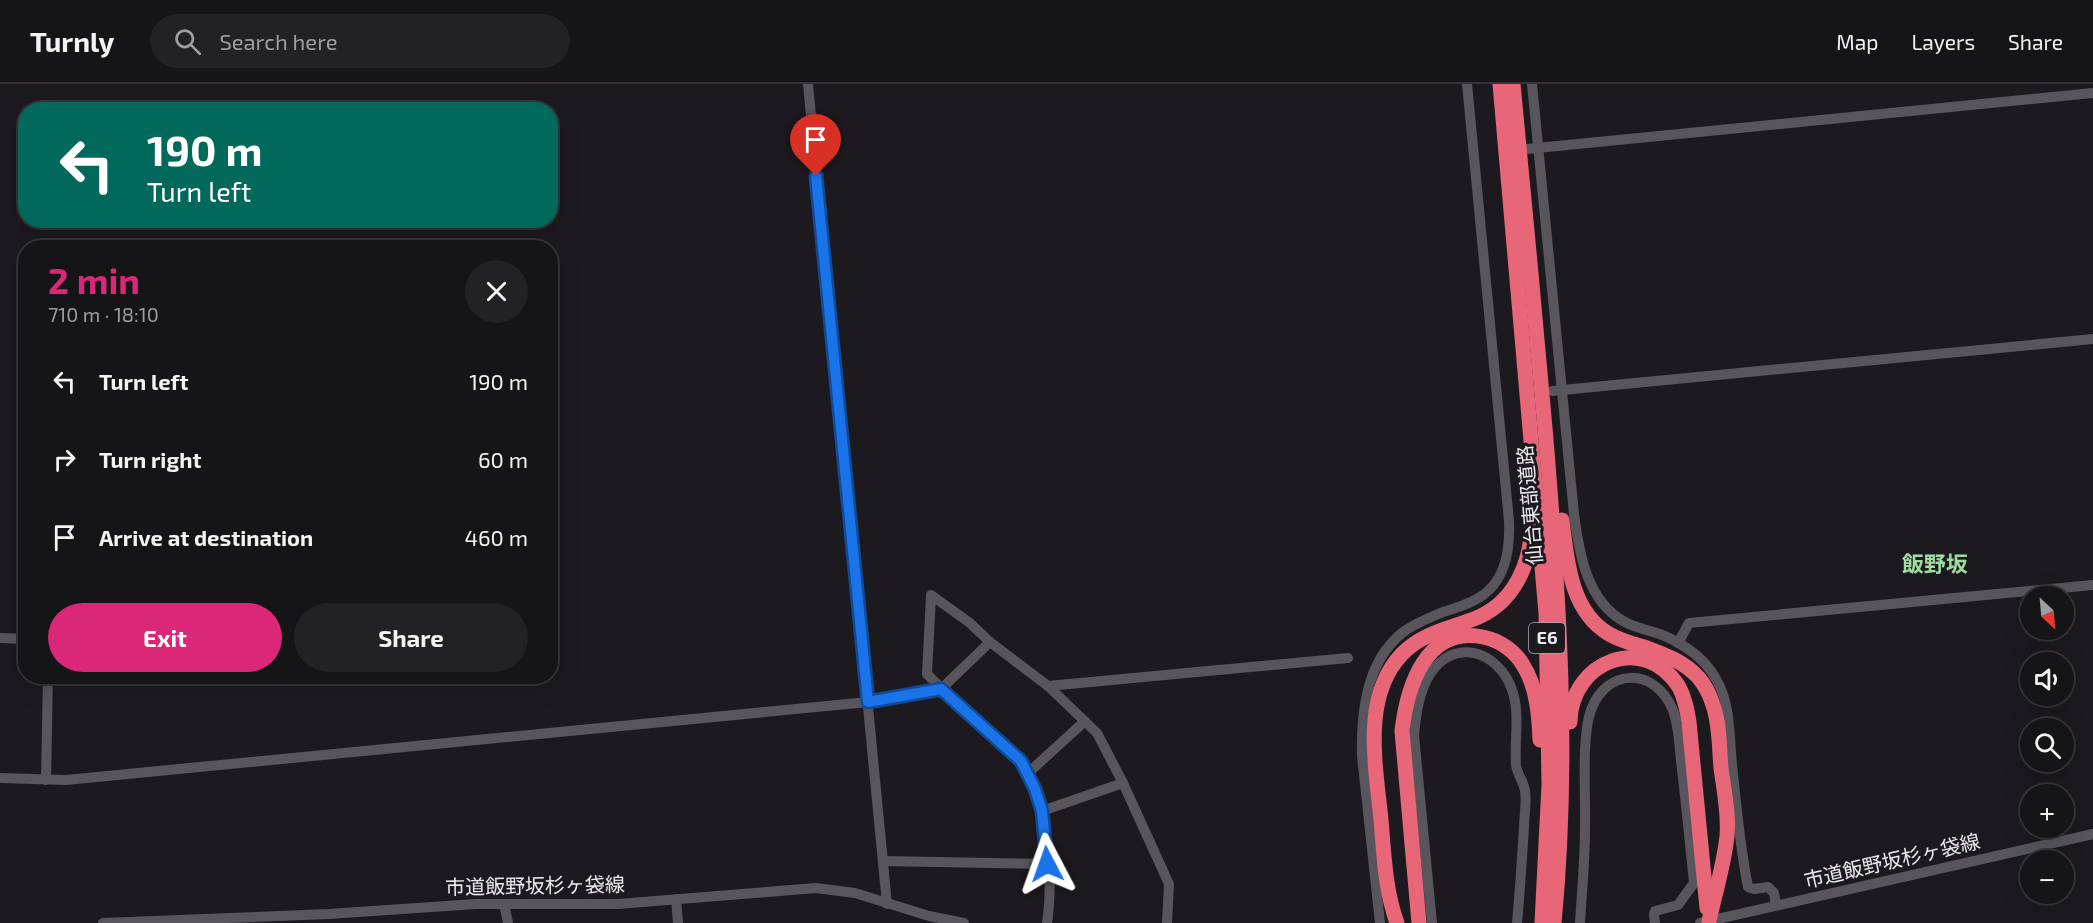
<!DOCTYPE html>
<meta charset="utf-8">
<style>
body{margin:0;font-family:"Exo 2","Noto Sans JP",sans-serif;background:#222124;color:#f1f3f6;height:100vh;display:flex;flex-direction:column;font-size:22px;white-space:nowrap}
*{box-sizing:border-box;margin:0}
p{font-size:20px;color:#9d9ea1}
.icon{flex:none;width:33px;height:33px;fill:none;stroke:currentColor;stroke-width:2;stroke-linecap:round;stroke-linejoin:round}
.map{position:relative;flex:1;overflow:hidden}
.side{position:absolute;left:18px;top:156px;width:540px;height:444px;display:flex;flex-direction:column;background:#151417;border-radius:24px;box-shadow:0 6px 24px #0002,0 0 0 2px #343336}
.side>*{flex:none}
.guide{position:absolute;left:18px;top:18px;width:540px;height:126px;border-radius:24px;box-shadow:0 6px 24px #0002,0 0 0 2px #343336;background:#00695c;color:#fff;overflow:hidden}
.needle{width:39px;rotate:154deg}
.buttons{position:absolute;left:2020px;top:502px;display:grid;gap:12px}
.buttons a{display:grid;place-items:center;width:54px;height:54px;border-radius:50%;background:#151417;box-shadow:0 6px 24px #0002,0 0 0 2px #343336;font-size:30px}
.pin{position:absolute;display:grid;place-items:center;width:51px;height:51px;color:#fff;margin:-62px -26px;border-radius:50% 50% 50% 0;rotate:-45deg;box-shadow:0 0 6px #0007}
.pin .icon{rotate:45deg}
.me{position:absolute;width:66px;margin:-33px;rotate:356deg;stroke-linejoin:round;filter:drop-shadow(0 0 4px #0008)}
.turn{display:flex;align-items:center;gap:21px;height:126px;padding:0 30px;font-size:27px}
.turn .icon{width:78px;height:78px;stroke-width:2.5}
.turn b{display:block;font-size:42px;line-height:51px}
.round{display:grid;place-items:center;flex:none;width:63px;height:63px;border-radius:32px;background:#222124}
.summary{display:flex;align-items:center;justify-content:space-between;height:102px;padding:0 30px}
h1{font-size:36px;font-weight:700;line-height:45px;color:#db2777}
.action{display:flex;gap:12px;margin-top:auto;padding:12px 30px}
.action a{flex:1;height:69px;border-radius:36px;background:#db2777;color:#fff;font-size:24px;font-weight:700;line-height:69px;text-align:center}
.action a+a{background:#222124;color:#f1f3f6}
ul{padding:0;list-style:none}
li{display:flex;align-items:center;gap:18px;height:78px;padding:0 30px}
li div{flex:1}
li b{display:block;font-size:22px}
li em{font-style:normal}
header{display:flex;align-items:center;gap:36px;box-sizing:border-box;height:84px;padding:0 30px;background:#151417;border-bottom:2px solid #343336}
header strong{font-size:28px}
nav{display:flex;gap:33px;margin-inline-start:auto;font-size:21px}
.search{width:420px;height:54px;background:#222124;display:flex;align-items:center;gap:15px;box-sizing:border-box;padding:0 21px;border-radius:33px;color:#9d9ea1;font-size:22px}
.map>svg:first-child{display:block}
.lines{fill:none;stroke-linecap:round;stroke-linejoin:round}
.minor{stroke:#58565c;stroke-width:10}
.highway{stroke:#e76779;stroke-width:15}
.route-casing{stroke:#114b97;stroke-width:15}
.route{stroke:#1a73e8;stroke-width:10}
.labels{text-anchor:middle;stroke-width:6;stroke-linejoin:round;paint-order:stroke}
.shield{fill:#1c1a1f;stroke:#aeacb0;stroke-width:1.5}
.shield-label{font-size:18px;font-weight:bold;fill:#eceaee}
.street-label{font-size:20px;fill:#eceaee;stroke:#1c1a1f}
.quarter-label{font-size:22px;font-weight:bold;fill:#9fdaa0;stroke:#1c1a1f}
</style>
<header>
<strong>Turnly</strong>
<div class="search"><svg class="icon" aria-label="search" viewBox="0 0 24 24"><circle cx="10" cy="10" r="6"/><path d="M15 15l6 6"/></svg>Search here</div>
<nav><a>Map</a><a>Layers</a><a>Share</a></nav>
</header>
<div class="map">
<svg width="2093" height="839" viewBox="0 0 2093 839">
<rect width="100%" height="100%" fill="#1c1a1f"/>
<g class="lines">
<g class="minor">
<path d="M 808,0 L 887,820"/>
<path d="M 1532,0 L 1574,430 C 1579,469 1587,518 1625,538 C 1636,544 1648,546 1660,550 C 1682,559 1704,573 1716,595 C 1731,620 1729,652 1732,680 C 1736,720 1740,763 1748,803 L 1754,805 L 1768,803 L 1774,809 L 1776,821"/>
<path d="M 1527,65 L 2093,9"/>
<path d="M 1552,307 L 2093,255"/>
<path d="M 0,554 L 26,555"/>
<path d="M 1678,559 L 1689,539 L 2093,501"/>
<path d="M 1048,602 L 1348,574"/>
<path d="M 1027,690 L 1085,637"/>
<path d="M 0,694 L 66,696 L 868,618 L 941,605 L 990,558"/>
<path d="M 46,696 L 48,592"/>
<path d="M 1042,727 L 1123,699"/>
<path d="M 883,777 L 1047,780"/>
<path d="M 676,815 L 678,839"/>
<path d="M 504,820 L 508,839"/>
<path d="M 103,839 L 329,830 L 476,820 L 618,820 L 816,804 L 855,809 L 929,832 L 964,839"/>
<path d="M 1047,839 C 1054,795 1046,716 1022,678 C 1015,668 1003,660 995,653 C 972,632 948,612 927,590 L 931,511 L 970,539 L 990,558 L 1048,602 L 1097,649 L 1123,699 L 1169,800 L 1167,839"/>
<path d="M 1380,839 L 1362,672 C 1361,629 1366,578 1402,549 C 1414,539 1429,534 1443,528 C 1458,523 1477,518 1489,506 C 1507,489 1510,461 1509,437 L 1467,0"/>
<path d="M 1432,839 L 1414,651 C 1416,630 1419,608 1430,590 C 1454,553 1497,567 1511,603 C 1521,628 1514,655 1516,681 C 1517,690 1524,698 1525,707 C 1527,718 1524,732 1524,743 C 1522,775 1520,807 1517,839"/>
<path d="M 1580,839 C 1582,807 1585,775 1585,744 C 1586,713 1581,653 1591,626 C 1606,584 1654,583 1672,624 C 1679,640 1679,660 1681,677 C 1686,718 1690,759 1694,799 L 1678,821 L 1655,827 L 1654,831 L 1655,839"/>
<path d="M 1700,839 L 2093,750"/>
</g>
<g class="highway">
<path d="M 1500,0 L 1546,529 L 1549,701 L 1542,839"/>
<path d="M 1513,0 C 1524,115 1535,229 1545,344 C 1559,509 1570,674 1554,839"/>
<path d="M 1562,436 C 1567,476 1570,527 1609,550 C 1621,557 1634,560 1647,564 C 1666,571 1684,578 1698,593 C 1705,601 1710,611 1713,621 C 1720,641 1719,663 1721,684 C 1724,707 1729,730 1727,752 C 1724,781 1715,809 1709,837"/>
<path d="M 1570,638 C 1571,577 1644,548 1679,603 C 1685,614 1687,626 1689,638 L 1707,824"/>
<path d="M 1397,839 C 1385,806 1384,770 1381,736 C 1376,683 1361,613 1402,570 C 1421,550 1447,545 1471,536 C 1515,521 1532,478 1532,435"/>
<path d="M 1419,839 L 1402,647 C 1407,603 1426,541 1483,553 C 1499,556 1515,567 1523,581 C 1537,603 1539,631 1540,656"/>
</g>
</g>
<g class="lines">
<g class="route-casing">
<path id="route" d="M 816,92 L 868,618 L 941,605 L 1021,677 L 1035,705 L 1042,727 L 1047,780"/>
</g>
<use href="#route" class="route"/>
</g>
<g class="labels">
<rect class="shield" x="1529" y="539" width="36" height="30" rx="4.5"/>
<g class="shield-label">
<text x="1547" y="560">E6</text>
</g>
<g class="street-label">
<text transform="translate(1530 421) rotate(-95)" y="7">仙台東部道路</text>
<text transform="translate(1892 777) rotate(-13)" y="7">市道飯野坂杉ヶ袋線</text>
<text transform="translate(535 802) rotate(-1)" y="7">市道飯野坂杉ヶ袋線</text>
</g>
<g class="quarter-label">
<text x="1935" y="488">飯野坂</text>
</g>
</g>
</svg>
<div class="buttons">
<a><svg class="needle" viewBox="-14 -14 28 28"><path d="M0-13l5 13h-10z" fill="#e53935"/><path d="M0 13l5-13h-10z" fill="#9d9ea1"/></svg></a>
<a><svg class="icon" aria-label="sound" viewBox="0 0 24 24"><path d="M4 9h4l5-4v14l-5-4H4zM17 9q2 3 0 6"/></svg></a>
<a><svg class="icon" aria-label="search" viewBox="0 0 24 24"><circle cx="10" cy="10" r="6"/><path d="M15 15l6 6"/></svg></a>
<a>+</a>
<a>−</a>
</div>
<div class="pin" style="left:816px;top:92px;background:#d93025"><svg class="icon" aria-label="arrive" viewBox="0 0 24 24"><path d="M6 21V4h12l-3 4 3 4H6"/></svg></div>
<svg class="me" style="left:1047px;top:780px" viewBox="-20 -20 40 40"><path d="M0-17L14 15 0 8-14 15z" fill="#1a73e8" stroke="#fff" stroke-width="4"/></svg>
<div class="guide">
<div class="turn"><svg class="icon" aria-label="left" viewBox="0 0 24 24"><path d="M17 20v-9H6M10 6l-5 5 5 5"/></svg><div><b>190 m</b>Turn left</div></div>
</div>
<section class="side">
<div class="summary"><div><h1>2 min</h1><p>710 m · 18:10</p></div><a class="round"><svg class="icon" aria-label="close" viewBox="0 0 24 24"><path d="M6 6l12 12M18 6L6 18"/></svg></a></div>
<ul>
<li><svg class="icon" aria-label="left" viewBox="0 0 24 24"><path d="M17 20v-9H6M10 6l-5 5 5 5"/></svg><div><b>Turn left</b></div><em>190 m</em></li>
<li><svg class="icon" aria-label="right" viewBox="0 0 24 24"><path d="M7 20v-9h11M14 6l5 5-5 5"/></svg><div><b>Turn right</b></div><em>60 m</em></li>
<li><svg class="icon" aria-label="arrive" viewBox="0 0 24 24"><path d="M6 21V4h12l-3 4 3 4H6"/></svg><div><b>Arrive at destination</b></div><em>460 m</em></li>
</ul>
<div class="action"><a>Exit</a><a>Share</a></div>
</section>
</div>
